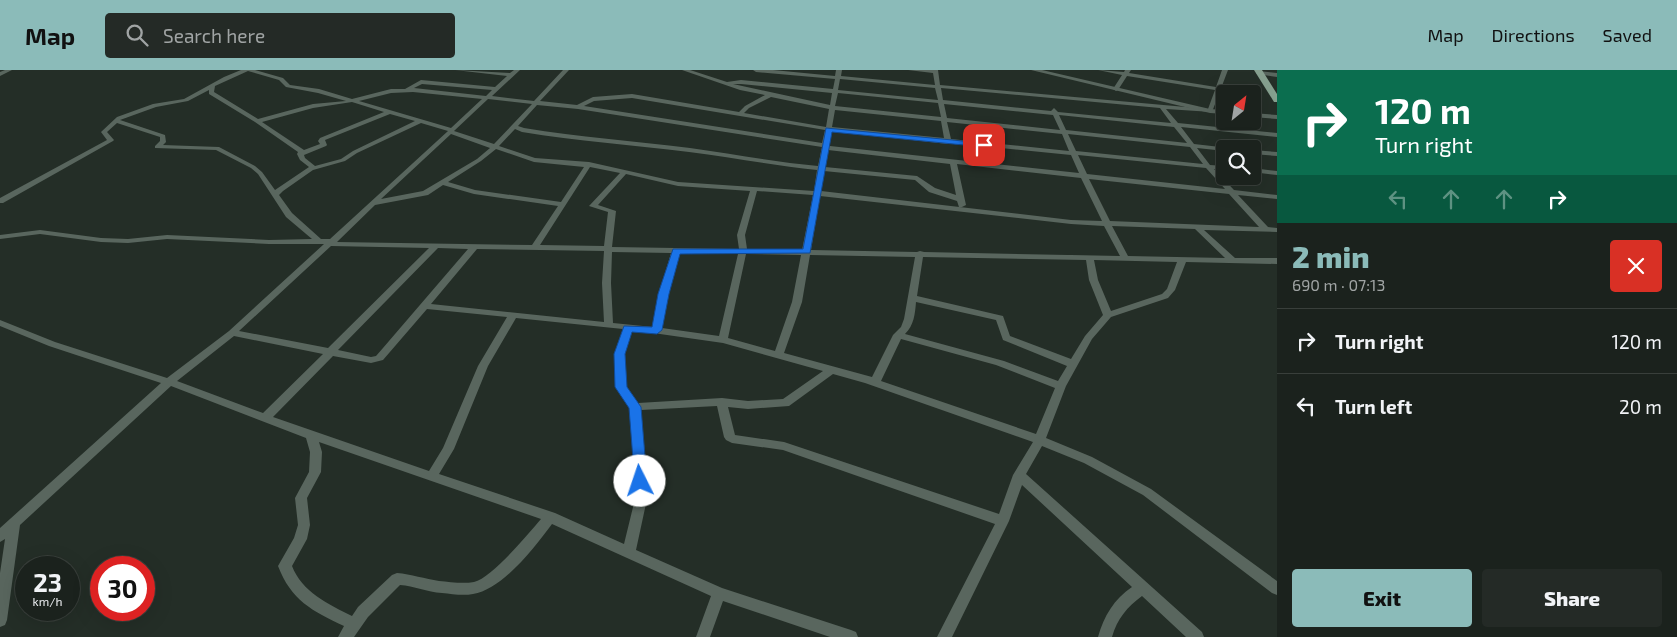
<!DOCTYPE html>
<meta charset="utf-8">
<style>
body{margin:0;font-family:"Exo 2",sans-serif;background:#242a26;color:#f1f3f6;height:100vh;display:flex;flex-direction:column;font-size:19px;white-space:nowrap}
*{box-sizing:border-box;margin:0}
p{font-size:16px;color:#a0a4a4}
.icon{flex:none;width:28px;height:28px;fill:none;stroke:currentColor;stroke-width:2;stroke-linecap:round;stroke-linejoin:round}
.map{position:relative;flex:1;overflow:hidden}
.panel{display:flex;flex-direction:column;background:#1b221d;width:400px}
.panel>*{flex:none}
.top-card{background:#0b6e4f;color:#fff;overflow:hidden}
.needle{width:32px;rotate:30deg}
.tools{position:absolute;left:1216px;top:15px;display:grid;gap:10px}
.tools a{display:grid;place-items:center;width:45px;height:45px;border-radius:5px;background:#1b221d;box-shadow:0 5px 20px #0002,0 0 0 1px #393f3b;font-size:25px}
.speed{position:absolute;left:15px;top:486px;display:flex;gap:10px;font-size:25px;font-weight:700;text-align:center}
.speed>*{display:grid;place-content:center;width:65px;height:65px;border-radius:50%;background:#1b221d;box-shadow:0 5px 20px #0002,0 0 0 1px #393f3b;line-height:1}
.speed small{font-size:12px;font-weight:400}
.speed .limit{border:8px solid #d22;background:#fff;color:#111}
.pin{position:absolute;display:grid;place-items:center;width:42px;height:42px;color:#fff;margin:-21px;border-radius:10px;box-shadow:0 2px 8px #0006}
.me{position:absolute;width:55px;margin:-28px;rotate:356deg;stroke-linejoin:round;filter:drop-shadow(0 0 4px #0008)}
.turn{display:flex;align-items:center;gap:18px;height:105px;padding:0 15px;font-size:22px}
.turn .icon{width:65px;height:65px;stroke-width:2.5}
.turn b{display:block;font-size:35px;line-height:42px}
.lanes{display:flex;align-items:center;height:48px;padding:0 15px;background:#0003;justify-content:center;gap:25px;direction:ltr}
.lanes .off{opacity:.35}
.round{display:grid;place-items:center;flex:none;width:52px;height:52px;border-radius:5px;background:#242a26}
.summary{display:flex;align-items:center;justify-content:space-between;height:85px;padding:0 15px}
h1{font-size:30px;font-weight:800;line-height:38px;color:#8bbbb9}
.primary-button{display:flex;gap:10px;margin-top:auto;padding:10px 15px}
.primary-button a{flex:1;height:58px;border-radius:5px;background:#8bbbb9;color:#111;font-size:20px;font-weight:800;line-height:58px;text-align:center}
.primary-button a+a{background:#242a26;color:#f1f3f6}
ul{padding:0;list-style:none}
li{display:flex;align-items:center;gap:15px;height:65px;padding:0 15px;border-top:1px solid #393f3b}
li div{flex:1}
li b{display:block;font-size:19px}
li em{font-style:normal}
header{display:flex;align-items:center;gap:30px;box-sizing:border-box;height:70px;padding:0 25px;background:#8bbbb9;color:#111}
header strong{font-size:24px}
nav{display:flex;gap:28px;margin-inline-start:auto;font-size:18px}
.search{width:350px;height:45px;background:#242a26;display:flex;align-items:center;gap:12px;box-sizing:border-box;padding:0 18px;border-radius:5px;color:#a0a4a4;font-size:19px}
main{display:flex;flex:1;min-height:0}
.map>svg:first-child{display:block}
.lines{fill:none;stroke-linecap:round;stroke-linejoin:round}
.minor{fill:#59665e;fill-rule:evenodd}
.tertiary{fill:#59665e;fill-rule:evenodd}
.primary{fill:#86a08f;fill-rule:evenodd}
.route{fill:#1a73e8;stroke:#114b97}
</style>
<header>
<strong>Map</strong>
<div class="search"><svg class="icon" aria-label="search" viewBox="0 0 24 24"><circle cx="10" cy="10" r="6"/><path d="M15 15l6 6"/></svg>Search here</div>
<nav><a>Map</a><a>Directions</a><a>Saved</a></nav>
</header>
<main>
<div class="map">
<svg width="1277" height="567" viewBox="0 0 1277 567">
<rect width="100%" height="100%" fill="#242e27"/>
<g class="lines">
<g class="minor">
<path d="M 5,0 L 12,0 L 0,6 L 0,2 Z"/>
<path d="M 241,0 L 255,0 L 283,8 L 290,15 L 319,19 L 352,29 L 391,19 L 405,19 L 421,10 L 495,17 L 507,6 L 455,0 L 510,3 L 514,0 L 520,0 L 492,26 L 534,31 L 563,0 L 569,0 L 540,31 L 577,35 L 593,27 L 632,24 L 739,42 L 745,36 L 765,25 L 740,20 L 682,0 L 690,0 L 727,12 L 741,10 L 833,19 L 835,9 L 756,2 L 753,0 L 773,0 L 835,6 L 836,0 L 842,0 L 841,6 L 935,15 L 933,3 L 908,0 L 938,0 L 940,15 L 1208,39 L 1215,20 L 1127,6 L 1118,20 L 1116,21 L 1113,19 L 1122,5 L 1098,0 L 1124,2 L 1125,0 L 1131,0 L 1129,3 L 1216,17 L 1222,0 L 1228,0 L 1212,42 L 1166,39 L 1178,53 L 1277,63 L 1277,67 L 1181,57 L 1194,74 L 1229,78 L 1230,79 L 1225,79 L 1225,81 L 1197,78 L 1210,95 L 1225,96 L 1225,100 L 1214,99 L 1234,120 L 1277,125 L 1277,129 L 1238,125 L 1268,157 L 1277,158 L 1277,162 L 1204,160 L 1235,188 L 1277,188 L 1277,194 L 1186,192 L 1175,220 L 1168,228 L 1111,247 L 1092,269 L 1066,316 L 1046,368 L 1092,387 L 1151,419 L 1277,511 L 1277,525 L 1272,523 L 1143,425 L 1084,393 L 1042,376 L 1026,404 L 1202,562 L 1204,567 L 1186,567 L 1142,526 C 1127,537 1117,549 1112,567 L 1098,567 C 1104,546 1114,529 1132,517 L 1022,415 L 1009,451 L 952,567 L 937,567 L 995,454 L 783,380 L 732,373 L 726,370 L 724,367 L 717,336 L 641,340 L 647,429 L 636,480 L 722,518 L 851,560 L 856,562 L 858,567 L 830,567 L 723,531 L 710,567 L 696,567 L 711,526 L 552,454 C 535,477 502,520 473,524 C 463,526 452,524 442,523 C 427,522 414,516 400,515 L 368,547 L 354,567 L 338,567 L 344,556 C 312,541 291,530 278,496 L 294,468 L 298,455 L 295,428 L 309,402 L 310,382 L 306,368 L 171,316 L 20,455 L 7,550 L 5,555 L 0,557 L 0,503 L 5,469 L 0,472 L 0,458 L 161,313 L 49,276 L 0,256 L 0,250 L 55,272 L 167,308 L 229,261 L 324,174 L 269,174 L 167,169 L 128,173 L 101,172 L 40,164 L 0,169 L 0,165 L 40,160 L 101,168 L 128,169 L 167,165 L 269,170 L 312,169 L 286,147 L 258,104 L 251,98 L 216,80 L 155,78 L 155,76 L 160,71 L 160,67 L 117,53 L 107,62 L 114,70 L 113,71 L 3,133 L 0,133 L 0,128 L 107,70 L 101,62 L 117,47 L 153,34 L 184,29 L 224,7 ZM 248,1 L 279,10 L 286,17 L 318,23 L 346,31 L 313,34 L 258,49 L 214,22 L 215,16 ZM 840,9 L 935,18 L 938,30 L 838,20 ZM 422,14 L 492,20 L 486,26 L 414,18 ZM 733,14 L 741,14 L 832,23 L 830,35 ZM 941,18 L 1160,38 L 1171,53 L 1058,42 L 1054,38 L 1051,41 L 943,30 ZM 209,20 L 209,24 L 255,52 L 298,82 L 297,84 L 300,90 L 309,97 L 275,120 L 262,102 L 255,96 L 219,77 L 163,75 L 166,72 L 165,65 L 120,50 L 156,37 L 188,31 ZM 413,22 L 482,29 L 451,58 L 359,31 L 391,23 ZM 838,23 L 938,33 L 941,47 L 835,36 ZM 771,27 L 829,39 L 826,57 L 744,43 L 749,38 ZM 632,28 L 825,60 L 822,73 L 584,36 L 594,31 ZM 488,29 L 532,34 L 494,74 L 454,61 ZM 352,32 L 384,42 L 320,68 L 318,71 L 320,74 L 304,80 L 262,52 L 313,38 ZM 944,34 L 1053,45 L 1060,60 L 947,48 ZM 537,35 L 578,39 L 822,77 L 818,96 C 775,92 733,84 690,78 C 634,71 579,67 524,58 L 518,56 ZM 835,40 L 941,51 L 944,68 L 832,57 ZM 390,44 L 415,51 L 353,81 L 341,89 L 315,96 L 305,88 L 304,85 L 326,76 L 327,75 L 325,70 ZM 1059,45 L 1174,57 L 1187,73 L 1066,60 ZM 947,52 L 1062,64 L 1069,81 L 951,69 ZM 421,53 L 448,61 L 330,169 L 321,169 L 292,143 L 279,125 L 283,121 L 313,100 L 345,91 L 357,83 ZM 515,59 L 522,62 C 577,71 633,75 689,82 C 732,87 774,96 817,100 L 814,121 L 678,112 L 589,92 L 535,88 L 499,76 ZM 831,61 L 948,74 L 951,73 L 1071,85 L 1079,103 L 830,76 L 829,74 ZM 451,64 L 490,78 L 477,89 L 423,121 L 381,129 ZM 1068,64 L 1190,77 L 1203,94 L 1076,81 ZM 496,79 L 534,92 L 584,97 L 561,132 L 475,120 L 448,112 L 481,91 ZM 828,80 L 950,94 L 956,125 L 935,118 L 917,106 L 825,97 ZM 1078,85 L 1206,98 L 1225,119 L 1087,104 ZM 957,94 L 1081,108 L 1102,151 L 1071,150 L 821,121 L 824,101 L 915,110 L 929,122 L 957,131 L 959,137 L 962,137 L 966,135 ZM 590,97 L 620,103 L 589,136 L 608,142 L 604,176 L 540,175 ZM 626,104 L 678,116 L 750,121 L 737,165 L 739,179 L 612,177 L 616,141 L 598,135 ZM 1089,109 L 1229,124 L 1259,157 L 1110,151 ZM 443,115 L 474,124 L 558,136 L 532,175 L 337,172 L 375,135 L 428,125 ZM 757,121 L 813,125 L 802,180 L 747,179 L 745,165 ZM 820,126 L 1071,154 L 1104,156 L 1120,186 L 924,182 L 920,181 L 917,182 L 811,180 ZM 1112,156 L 1195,159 L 1225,188 L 1128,186 ZM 331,176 L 429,178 L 328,278 L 239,261 ZM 438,178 L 468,179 L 383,278 L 376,286 L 371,287 L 338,280 ZM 477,179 L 604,181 L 602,213 L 604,252 L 431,234 ZM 612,182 L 671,183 L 659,224 L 653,257 L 613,253 L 611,213 ZM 680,183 L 738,184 L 719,266 L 662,258 L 667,224 ZM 746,184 L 801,185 L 792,232 L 775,281 L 728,268 ZM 810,185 L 915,187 L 904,249 L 901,257 L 893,265 L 872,307 L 784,283 L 802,232 ZM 923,187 L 1086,190 L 1089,210 L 1103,245 L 1085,266 L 1071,289 L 1010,266 L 1003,246 L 917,226 ZM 1094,190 L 1177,192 L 1167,219 L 1162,224 L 1111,241 L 1098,210 ZM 916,232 L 996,250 L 1003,270 L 1067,296 L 1058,311 L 1004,291 L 905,264 C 914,255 915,244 916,232 ZM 427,239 L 507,247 L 478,296 L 443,378 L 429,401 L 273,347 L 333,286 L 371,293 L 383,290 ZM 516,248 L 623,259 L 614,285 L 616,317 L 630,337 L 635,429 L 624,474 L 555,443 L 439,404 L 454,379 L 488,296 ZM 632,260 L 723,273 L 823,301 L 783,329 L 748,331 L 722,328 L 638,333 L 626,317 L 624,285 ZM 234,266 L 323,284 L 263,343 L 177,311 ZM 901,269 L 996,295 L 1055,318 L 1036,364 L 881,311 ZM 833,304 L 865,313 L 1033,372 L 1013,405 L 999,444 L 784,372 L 735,365 L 728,337 L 748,339 L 789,336 ZM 319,372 L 541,449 C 528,464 492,508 474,512 C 463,514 450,512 439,511 C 425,509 411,504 397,503 L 392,505 L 358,537 L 352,546 C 328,534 302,522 292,496 L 307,469 L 310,455 L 307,428 L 321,402 L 322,382 Z"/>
<path d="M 1259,1 L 1277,3 L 1277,7 L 1257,4 L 1256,3 Z"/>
<path d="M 1252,80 L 1277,82 L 1277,86 L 1252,84 Z"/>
<path d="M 1252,98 L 1277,101 L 1277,105 L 1252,102 Z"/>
</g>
<g class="tertiary">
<path d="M 1031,0 L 1042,0 L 1210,39 L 1225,40 L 1225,44 L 1210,43 Z"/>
<path d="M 1252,43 L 1277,45 L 1277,49 L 1252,47 Z"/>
</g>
<path class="primary" d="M 1254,0 L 1262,0 L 1277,24 L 1277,32 L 1274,32 Z"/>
</g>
<path class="route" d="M 826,58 L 984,73 L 987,75 L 984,77 L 832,62 L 810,183 L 680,184 L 669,224 L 662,260 L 657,264 L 632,262 L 625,284 L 627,317 L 641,337 L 647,411 L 645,415 L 635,415 L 629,338 L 615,317 L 614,284 L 624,256 L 652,257 L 658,224 L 673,179 L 803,179 Z"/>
</svg>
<div class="tools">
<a><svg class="needle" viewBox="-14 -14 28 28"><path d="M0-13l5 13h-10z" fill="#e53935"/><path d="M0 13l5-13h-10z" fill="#a0a4a4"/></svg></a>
<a><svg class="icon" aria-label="search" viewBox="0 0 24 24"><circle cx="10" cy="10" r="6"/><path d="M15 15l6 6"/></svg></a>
</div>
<div class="speed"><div>23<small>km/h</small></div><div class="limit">30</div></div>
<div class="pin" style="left:984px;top:75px;background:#d93025"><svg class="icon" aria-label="arrive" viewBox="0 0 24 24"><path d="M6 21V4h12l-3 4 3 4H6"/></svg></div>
<svg class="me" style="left:640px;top:411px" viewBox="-20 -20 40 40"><circle r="19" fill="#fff"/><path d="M0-13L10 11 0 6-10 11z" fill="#1a73e8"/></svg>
</div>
<section class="panel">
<div class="top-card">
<div class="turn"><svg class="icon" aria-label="right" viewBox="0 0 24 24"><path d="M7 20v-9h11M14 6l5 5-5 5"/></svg><div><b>120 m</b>Turn right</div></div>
<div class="lanes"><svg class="icon off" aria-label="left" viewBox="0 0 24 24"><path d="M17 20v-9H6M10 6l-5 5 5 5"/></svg><svg class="icon off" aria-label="ahead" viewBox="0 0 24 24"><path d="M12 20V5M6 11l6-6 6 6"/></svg><svg class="icon off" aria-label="ahead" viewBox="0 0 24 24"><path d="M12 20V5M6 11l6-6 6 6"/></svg><svg class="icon" aria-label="right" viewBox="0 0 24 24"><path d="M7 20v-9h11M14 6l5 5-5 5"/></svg></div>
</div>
<div class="summary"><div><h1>2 min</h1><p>690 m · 07:13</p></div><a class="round" style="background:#d93025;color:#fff"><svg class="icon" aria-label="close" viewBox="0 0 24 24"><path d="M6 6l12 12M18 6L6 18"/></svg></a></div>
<ul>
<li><svg class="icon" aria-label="right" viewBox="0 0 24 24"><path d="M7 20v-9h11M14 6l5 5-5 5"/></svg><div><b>Turn right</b></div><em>120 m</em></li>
<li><svg class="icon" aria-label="left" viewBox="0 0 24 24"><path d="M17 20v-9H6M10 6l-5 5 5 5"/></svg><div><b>Turn left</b></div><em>20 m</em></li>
</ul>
<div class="primary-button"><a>Exit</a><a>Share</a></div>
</section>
</main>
